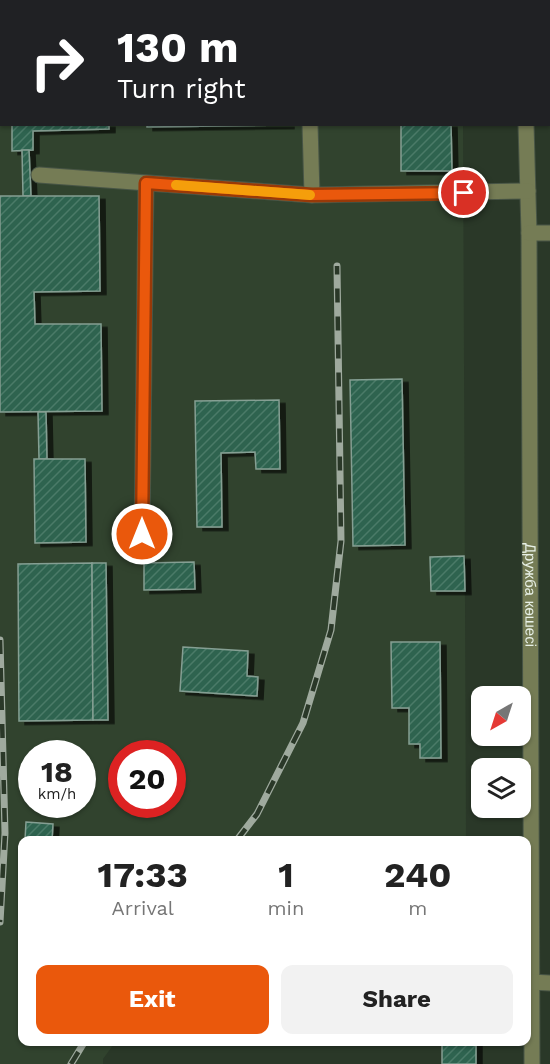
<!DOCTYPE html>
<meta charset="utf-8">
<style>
body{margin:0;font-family:"Work Sans",sans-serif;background:#f2f2f2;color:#222;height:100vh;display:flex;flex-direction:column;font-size:22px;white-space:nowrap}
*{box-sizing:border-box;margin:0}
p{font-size:20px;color:#767676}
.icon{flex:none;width:33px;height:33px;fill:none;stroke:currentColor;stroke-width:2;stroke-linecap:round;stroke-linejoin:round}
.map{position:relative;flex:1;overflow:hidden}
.panel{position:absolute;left:18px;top:836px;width:513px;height:210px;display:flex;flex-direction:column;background:#fff;border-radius:12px;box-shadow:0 2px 4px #0004}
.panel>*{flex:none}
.guide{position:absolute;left:0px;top:0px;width:550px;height:126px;box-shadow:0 2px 4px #0004;background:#202124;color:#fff;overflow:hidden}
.needle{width:39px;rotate:219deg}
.fabs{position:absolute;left:471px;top:686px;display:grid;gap:12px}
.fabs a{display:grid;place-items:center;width:60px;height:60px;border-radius:12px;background:#fff;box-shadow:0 2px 4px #0004;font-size:30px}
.speed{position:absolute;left:18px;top:740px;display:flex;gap:12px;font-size:30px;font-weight:700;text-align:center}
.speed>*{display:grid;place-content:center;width:78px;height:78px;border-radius:50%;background:#fff;box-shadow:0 2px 4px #0004;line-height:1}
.speed small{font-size:15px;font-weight:400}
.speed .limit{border:9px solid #d22;background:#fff;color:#111}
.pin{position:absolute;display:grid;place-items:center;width:51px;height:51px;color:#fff;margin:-26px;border:3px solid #fff;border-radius:50%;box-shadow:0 2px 6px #0007}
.me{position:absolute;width:66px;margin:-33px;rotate:0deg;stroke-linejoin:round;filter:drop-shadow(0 0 4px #0008)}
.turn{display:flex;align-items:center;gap:21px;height:126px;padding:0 18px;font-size:27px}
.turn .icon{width:78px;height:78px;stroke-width:2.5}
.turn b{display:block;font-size:42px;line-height:51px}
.eta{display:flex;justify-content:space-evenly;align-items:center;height:102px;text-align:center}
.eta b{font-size:36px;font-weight:700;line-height:42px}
.action{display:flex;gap:12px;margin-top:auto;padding:12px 18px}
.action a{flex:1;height:69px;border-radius:12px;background:#ea580c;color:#fff;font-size:24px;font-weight:700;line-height:69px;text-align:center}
.action a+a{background:#f2f2f2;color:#222}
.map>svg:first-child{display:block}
.built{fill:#31432e;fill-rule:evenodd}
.building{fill:url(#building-hatch);stroke:#859f93;stroke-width:1.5;filter:url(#shadow)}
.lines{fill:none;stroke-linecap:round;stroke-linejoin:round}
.minor-casing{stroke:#485546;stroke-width:17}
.minor{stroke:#757c55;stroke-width:15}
.rail-casing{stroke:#9faa9e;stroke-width:7}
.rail{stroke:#2a3828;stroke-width:4.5;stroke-dasharray:14;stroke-linecap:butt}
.route-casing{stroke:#983908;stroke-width:15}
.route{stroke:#ea580c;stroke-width:10}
.slow{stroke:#f59e0b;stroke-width:10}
.labels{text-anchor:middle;stroke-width:6;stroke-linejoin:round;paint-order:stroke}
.street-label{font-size:15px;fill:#e7f0e6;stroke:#2a3828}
</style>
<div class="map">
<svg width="550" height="1064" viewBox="0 0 550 1064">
<defs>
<pattern id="building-hatch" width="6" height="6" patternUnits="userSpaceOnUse" patternTransform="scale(1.5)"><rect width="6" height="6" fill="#2d634f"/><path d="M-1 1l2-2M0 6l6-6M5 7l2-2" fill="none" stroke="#4b7a68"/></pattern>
<filter id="shadow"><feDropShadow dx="6" dy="3.5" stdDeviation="0" flood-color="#0009"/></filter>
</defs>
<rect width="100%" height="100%" fill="#2a3828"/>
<path class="built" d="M 0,0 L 464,0 L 464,2 L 2,2 L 2,124 L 463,125 L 466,840 L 22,840 L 22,1041 L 116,1041 L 103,1059 L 103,1064 L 0,1064 ZM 32,753 L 82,753 L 82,804 L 32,804 ZM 122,753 L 172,753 L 172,804 L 122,804 Z"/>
<g class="building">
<path d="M 0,0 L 95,0 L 95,2 L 2,2 L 2,34 L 0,34 Z"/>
<path d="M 12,124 L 109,124 L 109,129 L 33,131 L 33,150 L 12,151 Z"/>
<path d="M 147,124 L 288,124 L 288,125 L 147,127 Z"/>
<path d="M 401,124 L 451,124 L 452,171 L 401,171 Z"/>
<path d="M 22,150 L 29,150 L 31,196 L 23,196 Z"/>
<path d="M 0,196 L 99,196 L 100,291 L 34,292 L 35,324 L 101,324 L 102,411 L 0,412 Z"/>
<path d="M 402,379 L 405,545 L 353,546 L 350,380 Z"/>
<path d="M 279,400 L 280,469 L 256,469 L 255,452 L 221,453 L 222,527 L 197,527 L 195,401 Z"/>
<path d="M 38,412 L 46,412 L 47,459 L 39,459 Z"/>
<path d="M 34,459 L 85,459 L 86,542 L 35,543 Z"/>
<path d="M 464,556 L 465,591 L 431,591 L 430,557 Z"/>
<path d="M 194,562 L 195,589 L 144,590 L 144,563 Z"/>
<path d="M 92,563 L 93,720 L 19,721 L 18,564 Z"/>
<path d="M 92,563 L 106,563 L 108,720 L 93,720 Z"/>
<path d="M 391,642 L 440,642 L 441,758 L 420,758 L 420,744 L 409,744 L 409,708 L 392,708 Z"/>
<path d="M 183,647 L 248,651 L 247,676 L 258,677 L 257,696 L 180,691 Z"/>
<path d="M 26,822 L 53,824 L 52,840 L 25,840 Z"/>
<path d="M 22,872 L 22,917 L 19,916 Z"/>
<rect x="442" y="1041" width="34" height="23"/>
</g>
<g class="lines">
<g class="minor-casing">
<g id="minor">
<path d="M 306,0 L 306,2"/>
<path d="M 523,0 L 523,2"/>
<path d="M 310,124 L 312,195"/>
<path id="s1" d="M 526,124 L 529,233 L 532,1064"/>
<path d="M 39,175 L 312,195 L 528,191"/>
<path d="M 529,233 L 550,233"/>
<path d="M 142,534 L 146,183"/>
<path d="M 531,982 L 550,983"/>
</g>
</g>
<use href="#minor" class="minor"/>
<g class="rail-casing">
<g id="rail">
<path d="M 0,640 L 5,833 L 0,922"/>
<path d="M 237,840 L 257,814 L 303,723 L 331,630 L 341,541 L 337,266"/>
<path d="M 71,1064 L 85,1041"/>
</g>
</g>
<use href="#rail" class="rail"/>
</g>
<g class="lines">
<g class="route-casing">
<path id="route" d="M 142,534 L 146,183 L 312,195 L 464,193"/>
</g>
<use href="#route" class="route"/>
<path class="slow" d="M 176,185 L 310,195"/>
</g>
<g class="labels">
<g class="street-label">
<text dy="5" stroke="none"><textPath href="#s1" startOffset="471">Дружба көшесі</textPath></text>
</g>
</g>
</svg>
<div class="fabs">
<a><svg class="needle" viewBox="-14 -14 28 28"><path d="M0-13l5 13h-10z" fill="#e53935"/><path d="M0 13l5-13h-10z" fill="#767676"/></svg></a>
<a><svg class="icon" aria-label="layers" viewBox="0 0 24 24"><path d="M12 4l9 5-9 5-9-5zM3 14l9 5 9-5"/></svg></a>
</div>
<div class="speed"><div>18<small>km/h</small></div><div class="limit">20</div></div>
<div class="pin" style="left:464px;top:193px;background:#d93025"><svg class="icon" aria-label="arrive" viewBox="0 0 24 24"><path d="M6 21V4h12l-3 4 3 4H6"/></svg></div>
<svg class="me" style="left:142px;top:534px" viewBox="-20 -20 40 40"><circle r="17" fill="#ea580c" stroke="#fff" stroke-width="3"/><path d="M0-11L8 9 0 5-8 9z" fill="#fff"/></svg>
<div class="guide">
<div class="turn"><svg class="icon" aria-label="right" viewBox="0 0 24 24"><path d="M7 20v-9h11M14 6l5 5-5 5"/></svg><div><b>130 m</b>Turn right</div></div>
</div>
<section class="panel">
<div class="eta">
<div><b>17:33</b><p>Arrival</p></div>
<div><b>1</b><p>min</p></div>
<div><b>240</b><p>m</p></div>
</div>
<div class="action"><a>Exit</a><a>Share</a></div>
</section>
</div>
